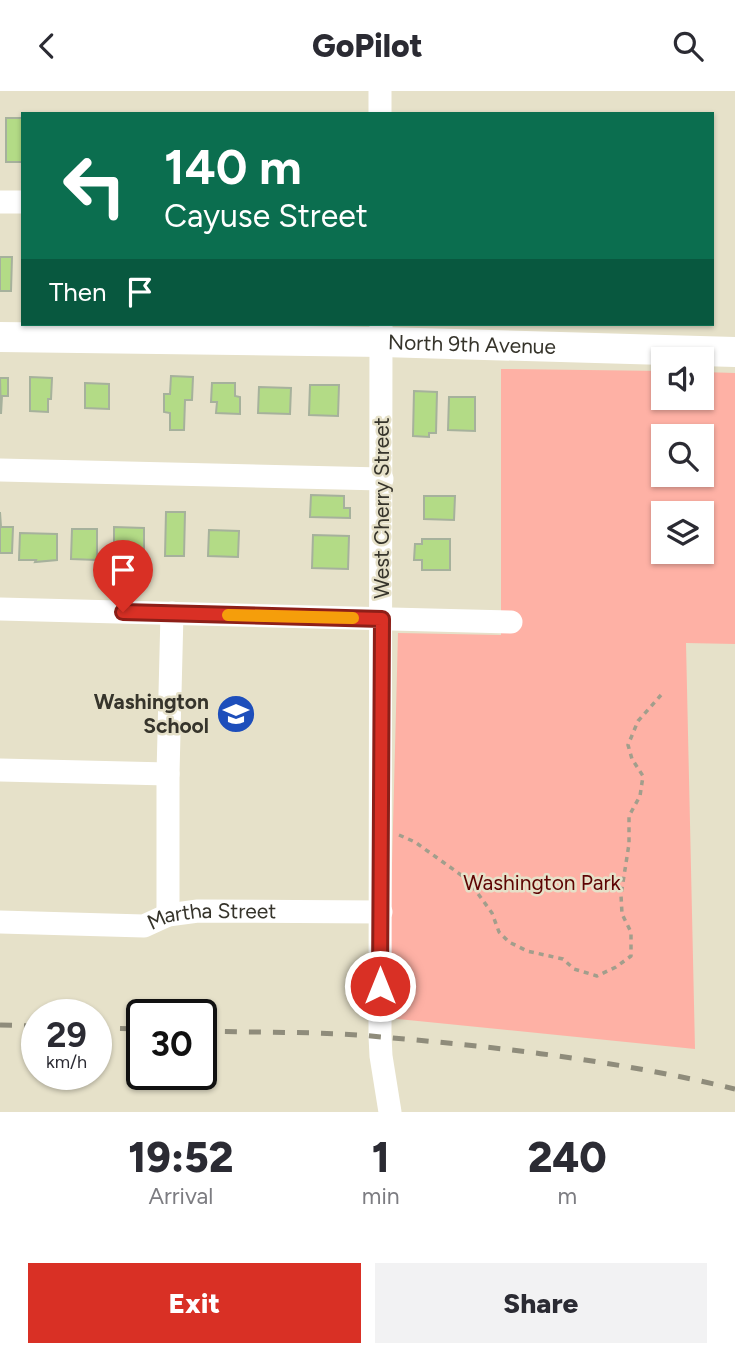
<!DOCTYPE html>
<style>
body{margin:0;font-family:Figtree,sans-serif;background:#f2f2f3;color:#2b2b33;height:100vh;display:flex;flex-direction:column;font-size:26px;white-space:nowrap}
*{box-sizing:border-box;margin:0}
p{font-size:23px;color:#7c7c81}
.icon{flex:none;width:38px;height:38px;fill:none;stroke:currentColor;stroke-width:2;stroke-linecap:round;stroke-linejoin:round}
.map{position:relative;height:1021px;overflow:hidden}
.side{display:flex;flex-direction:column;background:#fff;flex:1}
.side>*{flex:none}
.hud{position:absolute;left:21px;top:21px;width:693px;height:214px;border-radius:0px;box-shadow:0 2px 5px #0004;background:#0b6e4f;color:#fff;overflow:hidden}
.buttons{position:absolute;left:651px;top:256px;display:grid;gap:14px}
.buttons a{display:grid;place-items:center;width:63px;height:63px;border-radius:0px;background:#fff;box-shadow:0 2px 5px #0004;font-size:35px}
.speed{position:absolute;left:21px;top:908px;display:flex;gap:14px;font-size:35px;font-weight:700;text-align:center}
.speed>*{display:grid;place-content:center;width:91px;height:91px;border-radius:50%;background:#fff;box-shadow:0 2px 5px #0004;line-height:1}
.speed small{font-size:18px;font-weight:400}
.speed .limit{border:4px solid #111;border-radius:10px;background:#fff;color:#111}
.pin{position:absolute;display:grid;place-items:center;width:60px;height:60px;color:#fff;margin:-72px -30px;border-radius:50% 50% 50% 0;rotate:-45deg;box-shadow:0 0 7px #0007}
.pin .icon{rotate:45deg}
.me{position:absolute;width:77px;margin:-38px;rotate:0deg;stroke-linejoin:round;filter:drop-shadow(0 0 5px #0008)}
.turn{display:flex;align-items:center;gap:24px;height:147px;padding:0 28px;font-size:32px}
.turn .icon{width:91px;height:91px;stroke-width:2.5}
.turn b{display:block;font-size:49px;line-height:60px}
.then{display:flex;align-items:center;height:66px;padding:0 28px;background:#0003;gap:14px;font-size:26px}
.eta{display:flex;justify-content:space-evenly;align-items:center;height:119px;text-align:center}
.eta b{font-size:42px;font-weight:800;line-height:49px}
.cta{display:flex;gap:14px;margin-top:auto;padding:14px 28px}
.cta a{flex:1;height:80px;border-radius:0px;background:#d93025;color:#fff;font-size:28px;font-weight:800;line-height:80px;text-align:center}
.cta a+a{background:#f2f2f3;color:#2b2b33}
header{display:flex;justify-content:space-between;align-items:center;height:91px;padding:0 28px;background:#fff;font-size:32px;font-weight:800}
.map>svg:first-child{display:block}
.green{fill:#feb1a5;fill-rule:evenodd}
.building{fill:#b3db86;stroke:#a6b19c;stroke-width:2}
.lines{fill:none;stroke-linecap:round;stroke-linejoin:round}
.path{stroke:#a29e8c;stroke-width:3.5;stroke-dasharray:5 5;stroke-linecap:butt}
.minor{stroke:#fff;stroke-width:23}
.major{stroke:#fff;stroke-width:30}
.rail{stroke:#8f8c7b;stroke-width:5;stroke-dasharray:12 12;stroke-linecap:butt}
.route-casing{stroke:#8d1f18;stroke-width:18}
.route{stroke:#d93025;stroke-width:12}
.slow{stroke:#f59e0b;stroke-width:12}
.labels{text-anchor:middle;stroke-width:5;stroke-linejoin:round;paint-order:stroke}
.street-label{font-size:21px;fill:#36342b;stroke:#e6e1c9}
.poi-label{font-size:21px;font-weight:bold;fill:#36342b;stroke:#e6e1c9;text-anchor:end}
.park-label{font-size:21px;fill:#5d0403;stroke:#e6e1c9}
</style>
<header><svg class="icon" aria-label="back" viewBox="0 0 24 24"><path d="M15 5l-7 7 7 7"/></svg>GoPilot<svg class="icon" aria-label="search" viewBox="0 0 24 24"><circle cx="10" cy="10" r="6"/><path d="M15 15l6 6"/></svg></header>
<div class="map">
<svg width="735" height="1021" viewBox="0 0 735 1021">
<rect width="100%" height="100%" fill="#e6e1c9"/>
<path class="green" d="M 501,278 L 663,280 L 663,306 L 702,306 L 702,281 L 735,282 L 735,553 L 686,552 L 695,958 L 388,927 L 398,542 L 501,544 ZM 663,345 L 702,345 L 702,383 L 663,383 ZM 663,422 L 702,422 L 702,460 L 663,460 Z"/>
<g class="building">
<rect x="6" y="27" width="17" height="44"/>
<path d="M 0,166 L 12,166 L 11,200 L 0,200 Z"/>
<path d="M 171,285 L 193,286 L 192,309 L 185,309 L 184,339 L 170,339 L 170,322 L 164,321 L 164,303 L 170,303 Z"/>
<path d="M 30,286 L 52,287 L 51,308 L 48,308 L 48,321 L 30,320 Z"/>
<path d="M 0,287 L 8,287 L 8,305 L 2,305 L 1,323 Z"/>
<path d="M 85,292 L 109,293 L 109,318 L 85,317 Z"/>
<path d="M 212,292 L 235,292 L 235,305 L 240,306 L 240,323 L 216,322 L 217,311 L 211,311 Z"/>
<path d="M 310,294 L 339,294 L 338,325 L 309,324 Z"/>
<path d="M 259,296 L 291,297 L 290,323 L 258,322 Z"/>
<path d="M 414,300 L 437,301 L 436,342 L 429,342 L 429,346 L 413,345 Z"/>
<path d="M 449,306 L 475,306 L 475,340 L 448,339 Z"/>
<path d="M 311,404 L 344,405 L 344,417 L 350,417 L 350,427 L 310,426 Z"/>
<path d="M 424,405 L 455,405 L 454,429 L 424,428 Z"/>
<path d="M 0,421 L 1,436 L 13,436 L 12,462 L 0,462 Z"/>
<path d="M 166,421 L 185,421 L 184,465 L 165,465 Z"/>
<path d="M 114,436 L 144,437 L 144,460 L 134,460 L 134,464 L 119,463 L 119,459 L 114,459 Z"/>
<path d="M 72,438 L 97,438 L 97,469 L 71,468 Z"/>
<path d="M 209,439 L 239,440 L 238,466 L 208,465 Z"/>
<path d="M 20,442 L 57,443 L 57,469 L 35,471 L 36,469 L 19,469 Z"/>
<path d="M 313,444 L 349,445 L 348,478 L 312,477 Z"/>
<path d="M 422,448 L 450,448 L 450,479 L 422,479 L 422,469 L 414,469 L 415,453 L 422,453 Z"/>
</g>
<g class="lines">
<path class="path" d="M 399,744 L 415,751 L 468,789 L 492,822 L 499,841 L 509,851 L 527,860 L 563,868 L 574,878 L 597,885 L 616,876 L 631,865 L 631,841 L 622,823 L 621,804 L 629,753 L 629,725 L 640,705 L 643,685 L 632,668 L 628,654 L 638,630 L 661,604"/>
<g class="minor">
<path d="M 380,0 L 380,23"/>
<path d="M 0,111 L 23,111"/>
<path d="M 381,233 L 380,945 L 381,965 L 390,1021"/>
<path d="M 0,379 L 382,388"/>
<path d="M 0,518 L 511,531"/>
<path d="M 0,679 L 168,683"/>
<path d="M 168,824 L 168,683 L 172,522"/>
<path id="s1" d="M 0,831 L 144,835 L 168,824 L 198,820 L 381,821"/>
</g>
<path class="major" id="s2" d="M 0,246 L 382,251 L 735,261"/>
<g class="rail">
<path d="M 0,934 L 37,935"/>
<path d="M 96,937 L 142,938"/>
<path d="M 201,940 C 261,942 322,940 382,946 C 500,956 620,970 735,998"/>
</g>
</g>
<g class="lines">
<g class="route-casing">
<path id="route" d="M 123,521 L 382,528 L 380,895"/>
</g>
<use href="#route" class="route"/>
<path class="slow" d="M 228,524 L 353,527"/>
</g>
<defs>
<g id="school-disc" transform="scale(2.0125)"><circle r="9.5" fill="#1d4ebb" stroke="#e6e1c9"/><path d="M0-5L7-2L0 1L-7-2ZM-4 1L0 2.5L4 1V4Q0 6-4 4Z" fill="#fff"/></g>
</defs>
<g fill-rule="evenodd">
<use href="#school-disc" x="236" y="623"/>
</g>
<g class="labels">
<g class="street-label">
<text dy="7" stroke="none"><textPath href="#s2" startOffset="472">North 9th Avenue</textPath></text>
<text transform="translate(382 417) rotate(-90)" y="7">West Cherry Street</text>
<text dy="7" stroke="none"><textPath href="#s1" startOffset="214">Martha Street</textPath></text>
</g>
<g class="poi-label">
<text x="209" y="618">Washington<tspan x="209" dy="24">School</tspan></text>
</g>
<g class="park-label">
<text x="542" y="799">Washington Park</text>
</g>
</g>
</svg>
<div class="buttons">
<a><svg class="icon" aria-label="sound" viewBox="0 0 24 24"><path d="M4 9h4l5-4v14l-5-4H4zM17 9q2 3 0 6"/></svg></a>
<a><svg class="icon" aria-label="search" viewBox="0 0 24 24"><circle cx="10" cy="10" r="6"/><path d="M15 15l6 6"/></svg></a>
<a><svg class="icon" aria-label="layers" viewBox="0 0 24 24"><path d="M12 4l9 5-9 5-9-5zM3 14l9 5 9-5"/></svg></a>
</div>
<div class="speed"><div>29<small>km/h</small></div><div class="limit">30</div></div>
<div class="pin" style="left:123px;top:521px;background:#d93025"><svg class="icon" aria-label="arrive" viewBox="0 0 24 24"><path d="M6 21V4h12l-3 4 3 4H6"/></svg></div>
<svg class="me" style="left:380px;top:895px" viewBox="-20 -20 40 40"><circle r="17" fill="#d93025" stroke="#fff" stroke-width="3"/><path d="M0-11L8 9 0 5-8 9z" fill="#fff"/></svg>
<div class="hud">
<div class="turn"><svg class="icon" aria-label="left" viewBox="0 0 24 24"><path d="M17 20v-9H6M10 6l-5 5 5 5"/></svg><div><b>140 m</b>Cayuse Street</div></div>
<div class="then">Then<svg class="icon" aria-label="arrive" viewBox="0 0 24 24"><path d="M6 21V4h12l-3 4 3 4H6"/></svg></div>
</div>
</div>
<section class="side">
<div class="eta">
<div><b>19:52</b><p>Arrival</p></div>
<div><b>1</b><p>min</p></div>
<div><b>240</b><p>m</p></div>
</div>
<div class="cta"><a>Exit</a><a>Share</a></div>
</section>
